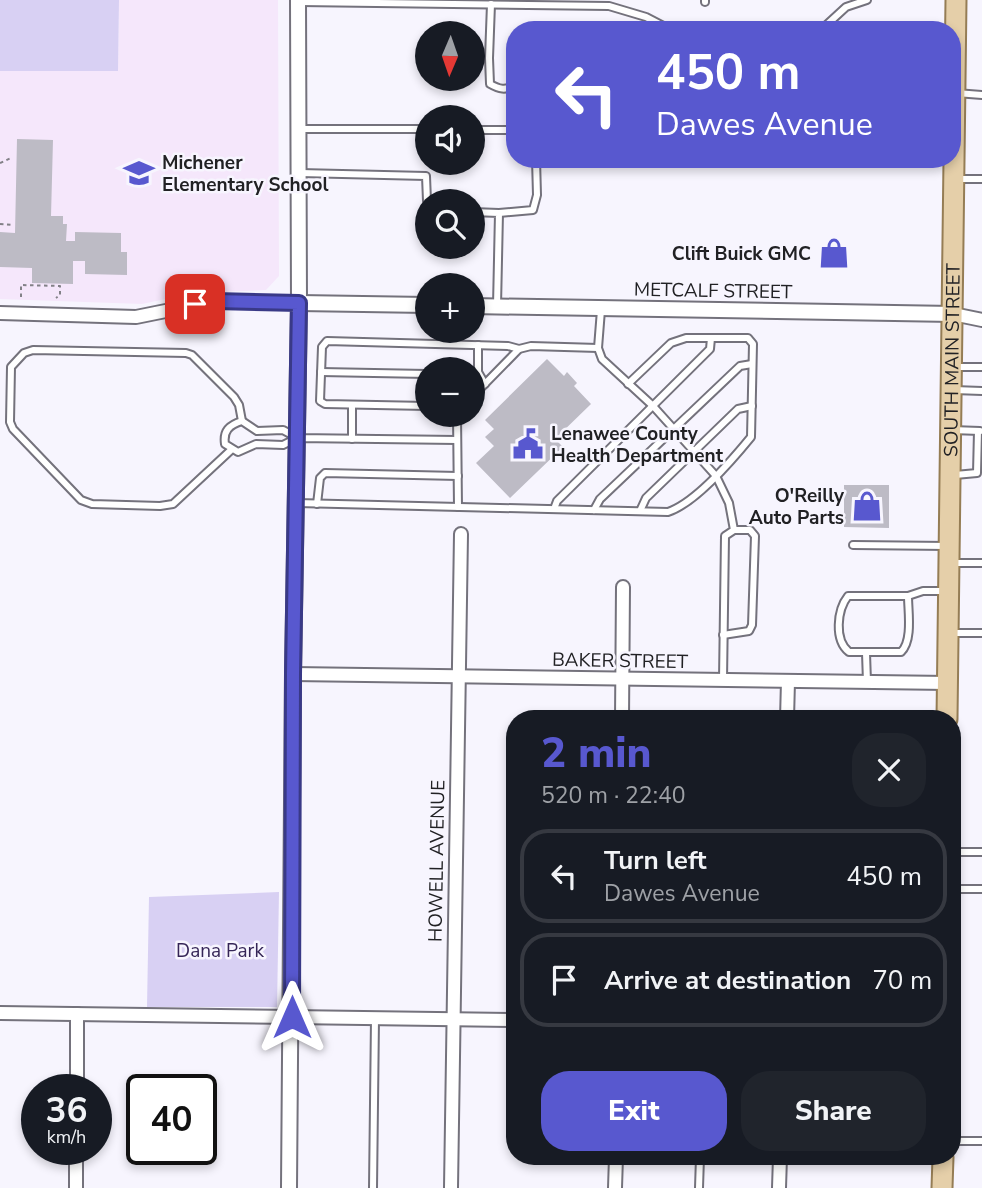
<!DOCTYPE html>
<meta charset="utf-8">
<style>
body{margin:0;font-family:"Nunito Sans",sans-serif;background:#20242c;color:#f1f3f6;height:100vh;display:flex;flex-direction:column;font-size:26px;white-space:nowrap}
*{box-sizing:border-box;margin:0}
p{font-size:23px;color:#9ea1a6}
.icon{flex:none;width:38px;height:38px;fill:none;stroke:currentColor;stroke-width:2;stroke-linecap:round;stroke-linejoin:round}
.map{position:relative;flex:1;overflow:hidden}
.panel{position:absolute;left:506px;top:710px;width:455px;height:455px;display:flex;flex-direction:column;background:#171b24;border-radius:28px;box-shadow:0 4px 10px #0003}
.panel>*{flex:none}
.banner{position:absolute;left:506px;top:21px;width:455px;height:147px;border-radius:28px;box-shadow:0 4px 10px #0003;background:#5858cf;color:#fff;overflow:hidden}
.needle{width:46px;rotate:182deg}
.controls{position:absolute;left:415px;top:21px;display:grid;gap:14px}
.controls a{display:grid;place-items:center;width:70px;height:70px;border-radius:50%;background:#171b24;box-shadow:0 4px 10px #0003;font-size:35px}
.speed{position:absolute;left:21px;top:1074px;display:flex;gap:14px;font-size:35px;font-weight:700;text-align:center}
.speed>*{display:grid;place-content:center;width:91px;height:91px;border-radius:50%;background:#171b24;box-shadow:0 4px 10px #0003;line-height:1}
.speed small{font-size:18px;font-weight:400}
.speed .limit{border:4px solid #111;border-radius:10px;background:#fff;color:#111}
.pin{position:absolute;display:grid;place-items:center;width:60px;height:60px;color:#fff;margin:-30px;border-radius:14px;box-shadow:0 4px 10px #0006}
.me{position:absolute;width:77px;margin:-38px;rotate:0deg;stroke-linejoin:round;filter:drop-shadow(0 0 5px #0008)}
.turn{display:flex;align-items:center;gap:24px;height:147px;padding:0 35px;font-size:32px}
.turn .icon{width:91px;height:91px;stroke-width:2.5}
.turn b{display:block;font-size:49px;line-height:60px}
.round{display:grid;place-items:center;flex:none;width:74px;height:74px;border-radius:28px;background:#20242c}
.summary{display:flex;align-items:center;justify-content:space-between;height:119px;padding:0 35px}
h1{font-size:42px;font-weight:800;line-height:52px;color:#5858cf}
.primary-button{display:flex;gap:14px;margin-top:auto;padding:14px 35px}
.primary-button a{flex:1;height:80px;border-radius:28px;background:#5858cf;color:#fff;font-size:28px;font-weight:800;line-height:80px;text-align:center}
.primary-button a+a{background:#20242c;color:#f1f3f6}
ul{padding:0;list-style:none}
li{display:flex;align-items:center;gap:21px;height:94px;margin:0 14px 10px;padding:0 21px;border:4px solid #363941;border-radius:28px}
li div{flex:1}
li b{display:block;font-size:26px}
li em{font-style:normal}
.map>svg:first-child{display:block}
.education{fill:#f5e7fb}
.green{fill:#d8d0f3}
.building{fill:#bdbbc5}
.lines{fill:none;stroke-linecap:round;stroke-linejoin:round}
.service-casing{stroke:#74727c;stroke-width:10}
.minor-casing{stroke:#74727c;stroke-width:16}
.tertiary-casing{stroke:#74727c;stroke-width:18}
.primary-casing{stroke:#957d55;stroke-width:23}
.path{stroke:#828187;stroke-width:2;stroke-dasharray:3.5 3.5;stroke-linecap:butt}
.service{stroke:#fff;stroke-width:6}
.minor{stroke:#fff;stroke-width:12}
.tertiary{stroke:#fff;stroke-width:14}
.primary{stroke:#e5cfa9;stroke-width:19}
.route-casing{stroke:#393987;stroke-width:18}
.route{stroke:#5858cf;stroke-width:12}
.labels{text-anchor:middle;stroke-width:5;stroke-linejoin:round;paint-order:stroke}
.poi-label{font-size:19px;font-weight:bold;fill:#212124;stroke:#f7f5fe;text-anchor:start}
.street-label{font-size:19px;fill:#212124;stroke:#f7f5fe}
.park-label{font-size:19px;fill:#352557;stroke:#f7f5fe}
</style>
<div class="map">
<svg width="982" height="1188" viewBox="0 0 982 1188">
<rect width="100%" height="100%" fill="#f7f5fe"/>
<path class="education" d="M 119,0 L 278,0 L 279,276 L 266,290 L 194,293 L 142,304 L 0,299 L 0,71 L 118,71 Z"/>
<g class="green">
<path d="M 0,0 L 119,0 L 118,71 L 0,71 Z"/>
<path d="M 279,892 L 277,1007 L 147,1007 L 149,897 Z"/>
</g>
<g class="building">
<path d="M 17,139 L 53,140 L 51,216 L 63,216 L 63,224 L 67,224 L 66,241 L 75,241 L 75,232 L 121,233 L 121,252 L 127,252 L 127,275 L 85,274 L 85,261 L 73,261 L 73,284 L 32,283 L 32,268 L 0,267 L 0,232 L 15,233 Z"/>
<path d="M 547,359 L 564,376 L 567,372 L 577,383 L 574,386 L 591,404 L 555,439 L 563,447 L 510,498 L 476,463 L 494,446 L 485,437 L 494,429 L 485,420 Z"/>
<path d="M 844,485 L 889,485 L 889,528 L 844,527 Z"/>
</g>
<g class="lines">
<g class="service-casing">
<g id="service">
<path d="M 300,2 L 609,6 L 646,17 L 671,30"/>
<path d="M 705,2 L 705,0"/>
<path d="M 491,4 L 489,58 L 490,84 C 499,89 506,91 514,85"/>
<path d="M 821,30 L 846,7 L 867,0"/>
<path d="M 956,93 L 982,95"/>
<path d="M 299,129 L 427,129"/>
<path d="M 472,130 L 514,130"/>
<path d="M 300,173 L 426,176 L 427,201"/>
<path d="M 956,179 L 982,179"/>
<path d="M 472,212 L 499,213 L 497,306"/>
<path d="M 499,213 L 533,210 L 537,195 L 536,159"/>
<path d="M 601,310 L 598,348 L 602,359 L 653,406 L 716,476 L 729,503 L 734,530 L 725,536 L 723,680"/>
<path d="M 478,345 L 478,372 L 485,384"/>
<path d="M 954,367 L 982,367"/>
<path d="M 321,372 L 427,374"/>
<path d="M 954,390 L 982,391"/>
<path d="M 472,397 L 519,349 L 531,346 L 598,348"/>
<path d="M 427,406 L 325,404 L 320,401 L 322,347 L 327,341 L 508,346 L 519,349"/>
<path d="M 457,415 L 458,507"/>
<path d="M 952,430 L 980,431"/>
<path d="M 296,437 L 283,430 L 257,431 L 242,421 C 229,425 223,431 225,444 L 238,452 L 256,444 L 283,445 L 297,438 L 457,440"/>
<path d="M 352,439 L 352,405"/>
<path d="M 231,450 L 173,504 L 160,506 L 92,504 L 81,500 L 13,429 L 10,422 L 11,367 L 24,353 L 33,350 L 186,353 L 192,355 L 234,397 L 239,405 L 242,421"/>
<path d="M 955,475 L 977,473 L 978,431"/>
<path d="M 297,503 L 668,512 C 695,503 733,459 751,437 L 753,344 L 748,338 L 686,338 L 671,343 L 628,384"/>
<path d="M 317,504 L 320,478 L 325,473 L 458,476"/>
<path d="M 554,509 L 557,501 L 710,349 L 711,338"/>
<path d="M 594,510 L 600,499 L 740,366 L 752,364"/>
<path d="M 640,511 L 646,498 L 738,409 L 752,406"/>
<path d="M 853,545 L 948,546"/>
<path d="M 952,563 L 982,563"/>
<path d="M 908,596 C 908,611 913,641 901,652 L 849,652 C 834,640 837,610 848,596 L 908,596 L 923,591 L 947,591"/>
<path d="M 950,633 L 982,633"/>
<path d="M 723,635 L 749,631 L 752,625 L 755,536 L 750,530 L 734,530"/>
<path d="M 866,653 L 867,682"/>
<path d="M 952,852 L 982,852"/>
<path d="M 952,889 L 982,889"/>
<path d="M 952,1141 L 982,1141"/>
<path d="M 373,1188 L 375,1018"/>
<path d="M 699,1188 L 700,1157"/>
</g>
</g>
<g class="minor-casing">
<g id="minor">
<path d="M 0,313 L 136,317 L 215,301 L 299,303"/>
<path d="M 953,314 L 982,320"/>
<path d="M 293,674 L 948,683"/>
<path d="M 622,719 L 623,587"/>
<path d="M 787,719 L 788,681"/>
<path d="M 0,1013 L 514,1020"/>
<path d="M 77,1090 L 77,1014"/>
<path d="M 76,1188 L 76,1150"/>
<path d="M 451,1188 L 461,534"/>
<path d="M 615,1188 L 616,1157"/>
<path d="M 779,1188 L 780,1157"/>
</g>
</g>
<g class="tertiary-casing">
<g id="tertiary">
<path d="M 299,303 L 427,305"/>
<path d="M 472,306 L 953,314"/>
<path d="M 289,1188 L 293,674 L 299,303 L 298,0"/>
</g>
</g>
<g class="primary-casing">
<g id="primary">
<path id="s1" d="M 947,719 L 956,0"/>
<path d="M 942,1188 L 943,1157"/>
</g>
</g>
<g class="path">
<path d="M 0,163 L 11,158"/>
<path d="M 0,224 L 13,225"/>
<path d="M 21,297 L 21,285 L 60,286 L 60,295 L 56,298"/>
</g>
<use href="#service" class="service"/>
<use href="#minor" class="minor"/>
<use href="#tertiary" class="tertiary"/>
<use href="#primary" class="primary"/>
</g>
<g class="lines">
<g class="route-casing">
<path id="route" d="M 195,304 L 215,301 L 299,303 L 293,674 L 292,1017"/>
</g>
<use href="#route" class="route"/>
</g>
<defs>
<g id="school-bare" transform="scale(2.415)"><path d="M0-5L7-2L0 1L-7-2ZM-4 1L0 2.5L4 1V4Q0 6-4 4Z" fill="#5858cf" stroke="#f7f5fe" stroke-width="2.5" paint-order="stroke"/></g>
<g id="shop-bare" transform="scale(2.415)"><path d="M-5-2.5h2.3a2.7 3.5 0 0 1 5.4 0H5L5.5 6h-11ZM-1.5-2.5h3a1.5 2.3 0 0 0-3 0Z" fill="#5858cf" stroke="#f7f5fe" stroke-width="2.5" paint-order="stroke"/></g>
<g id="civic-bare" transform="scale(2.415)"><path d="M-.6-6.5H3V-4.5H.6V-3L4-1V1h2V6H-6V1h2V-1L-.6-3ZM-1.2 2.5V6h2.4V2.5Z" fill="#5858cf" stroke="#f7f5fe" stroke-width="2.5" paint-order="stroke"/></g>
</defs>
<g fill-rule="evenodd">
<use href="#school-bare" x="139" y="173"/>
<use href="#shop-bare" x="834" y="253"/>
<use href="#civic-bare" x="528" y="444"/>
<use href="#shop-bare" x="867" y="506"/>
</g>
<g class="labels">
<g class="poi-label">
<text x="162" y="169">Michener<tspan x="162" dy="22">Elementary School</tspan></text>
<text x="811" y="260" text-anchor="end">Clift Buick GMC</text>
<text x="551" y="440">Lenawee County<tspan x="551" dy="22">Health Department</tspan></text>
<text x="844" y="502" text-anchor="end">O'Reilly<tspan x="844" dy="22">Auto Parts</tspan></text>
</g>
<g class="street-label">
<text transform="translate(713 290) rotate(1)" y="7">METCALF STREET</text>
<text dy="7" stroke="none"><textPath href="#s1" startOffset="359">SOUTH MAIN STREET</textPath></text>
<text transform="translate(620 660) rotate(1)" y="7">BAKER STREET</text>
<text transform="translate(436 861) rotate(-89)" y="7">HOWELL AVENUE</text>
</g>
<g class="park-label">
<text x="220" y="957">Dana Park</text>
</g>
</g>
</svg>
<div class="controls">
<a><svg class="needle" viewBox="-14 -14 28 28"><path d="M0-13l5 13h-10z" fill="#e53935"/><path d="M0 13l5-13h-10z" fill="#9ea1a6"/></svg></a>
<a><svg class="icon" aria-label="sound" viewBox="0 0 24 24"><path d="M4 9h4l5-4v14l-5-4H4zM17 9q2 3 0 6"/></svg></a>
<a><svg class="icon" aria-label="search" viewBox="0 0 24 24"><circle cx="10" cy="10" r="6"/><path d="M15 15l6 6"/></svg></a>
<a>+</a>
<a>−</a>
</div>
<div class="speed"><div>36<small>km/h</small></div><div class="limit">40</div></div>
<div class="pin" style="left:195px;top:304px;background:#d93025"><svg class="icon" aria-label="arrive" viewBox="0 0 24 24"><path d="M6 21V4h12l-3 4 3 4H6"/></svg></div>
<svg class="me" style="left:292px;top:1017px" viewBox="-20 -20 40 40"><path d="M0-17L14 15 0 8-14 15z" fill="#5858cf" stroke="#fff" stroke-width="4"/></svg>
<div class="banner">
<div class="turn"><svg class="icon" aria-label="left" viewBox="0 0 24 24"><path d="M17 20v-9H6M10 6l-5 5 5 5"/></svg><div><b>450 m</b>Dawes Avenue</div></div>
</div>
<section class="panel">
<div class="summary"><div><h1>2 min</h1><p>520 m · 22:40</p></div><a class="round"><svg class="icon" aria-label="close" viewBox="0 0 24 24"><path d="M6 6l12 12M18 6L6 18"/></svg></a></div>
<ul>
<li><svg class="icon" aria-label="left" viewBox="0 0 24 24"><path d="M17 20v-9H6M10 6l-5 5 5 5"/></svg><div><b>Turn left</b><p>Dawes Avenue</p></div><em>450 m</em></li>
<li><svg class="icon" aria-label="arrive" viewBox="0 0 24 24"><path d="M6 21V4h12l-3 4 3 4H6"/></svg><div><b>Arrive at destination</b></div><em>70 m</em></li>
</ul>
<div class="primary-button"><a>Exit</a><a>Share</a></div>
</section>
</div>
